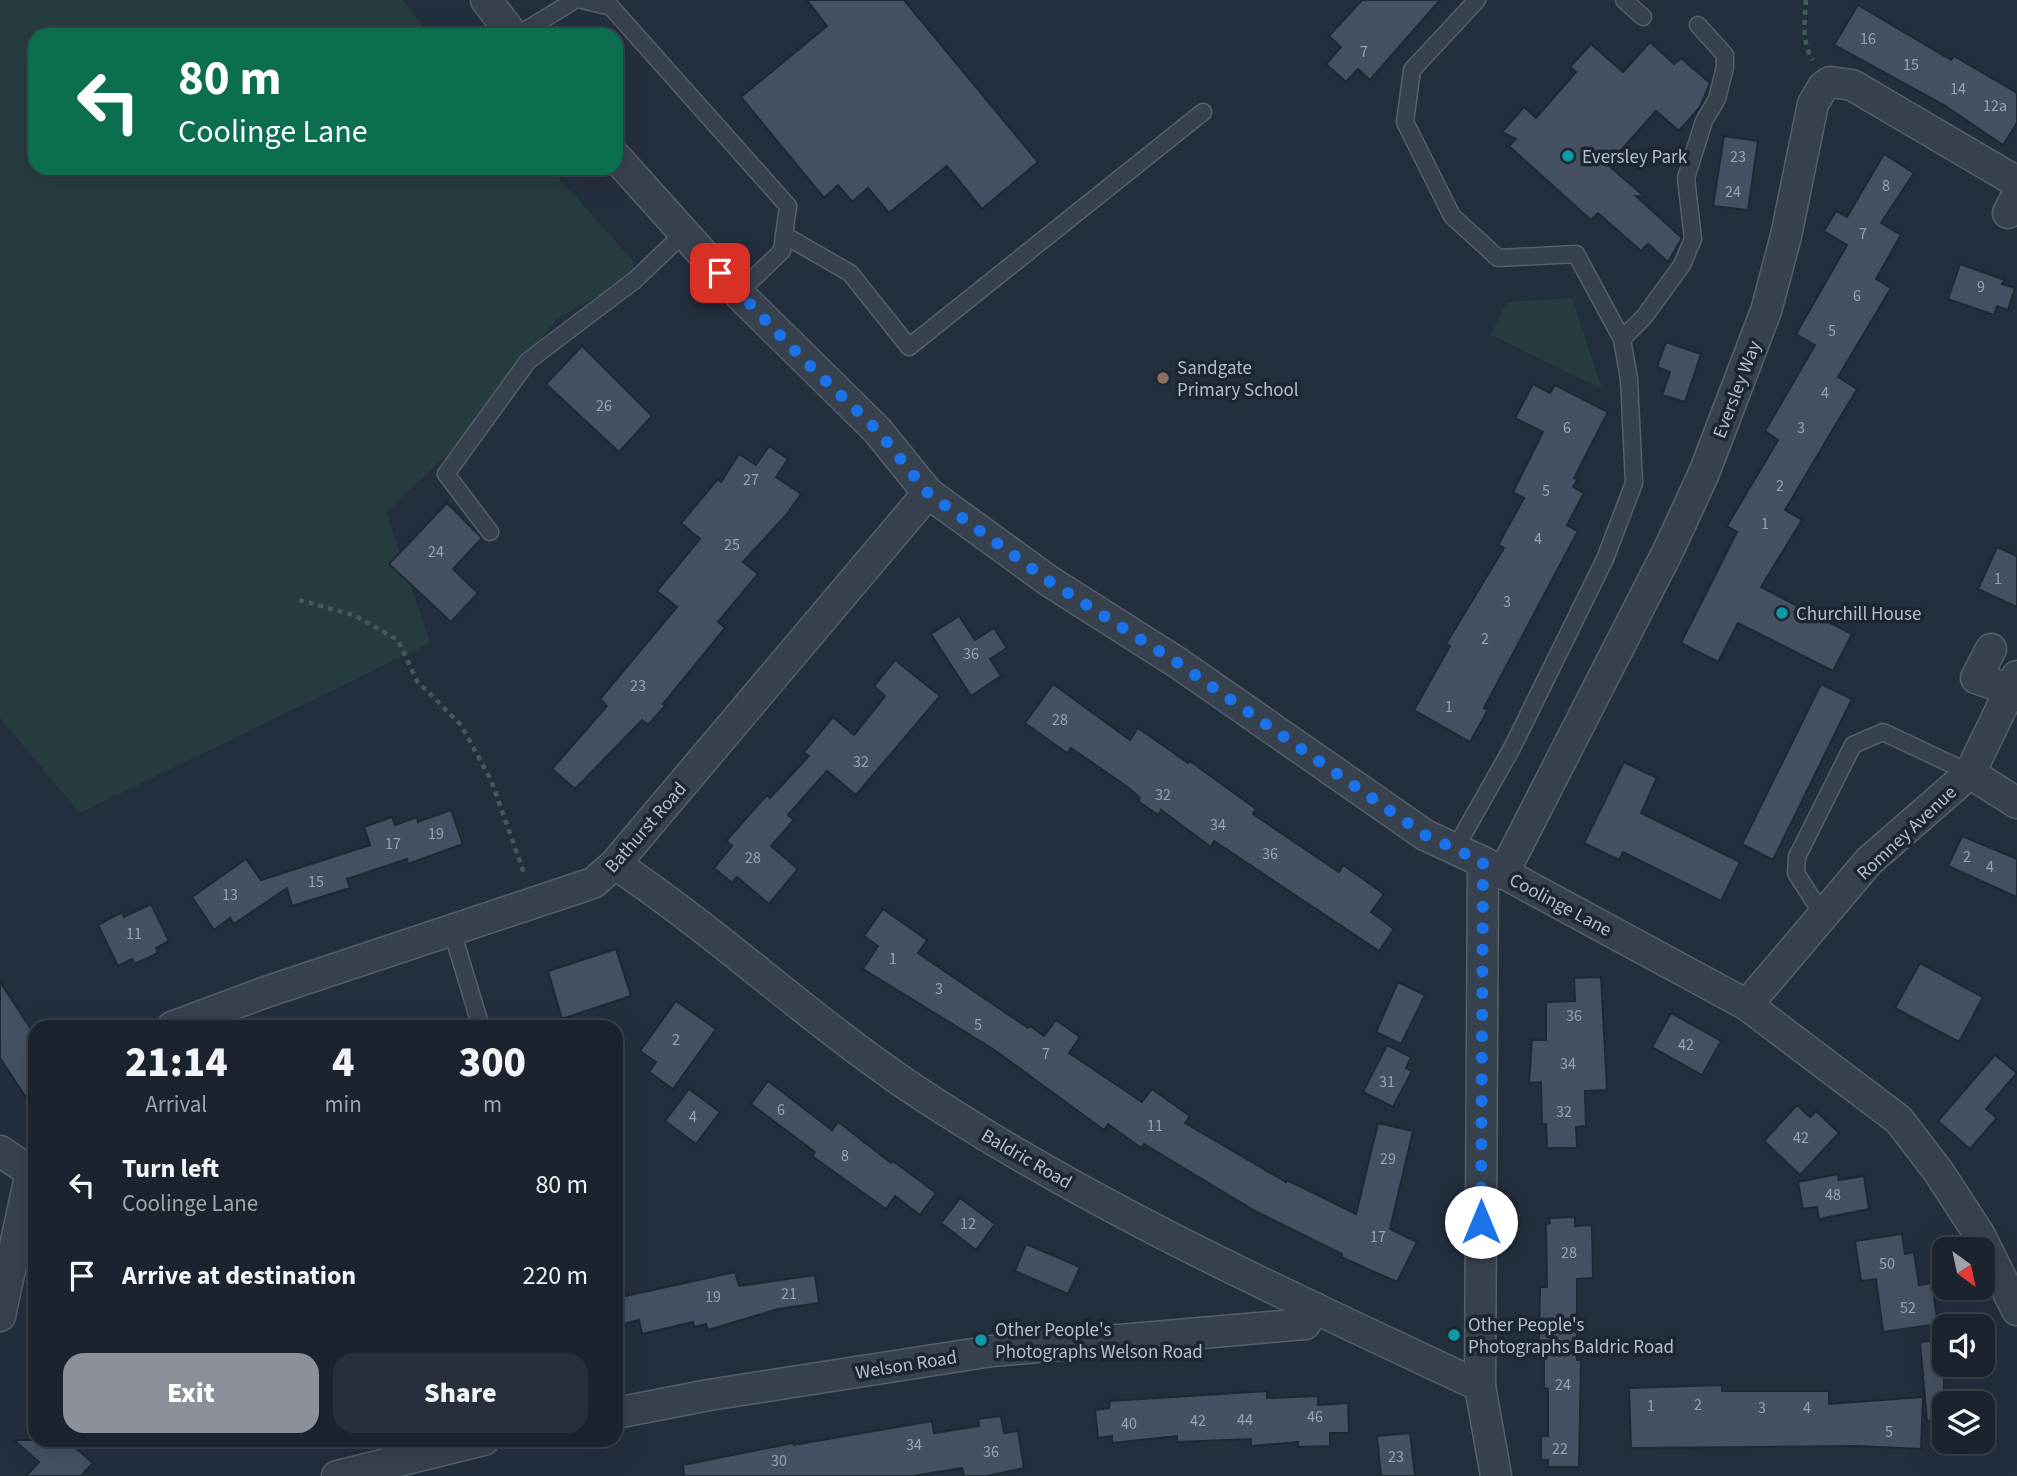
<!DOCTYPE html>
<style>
body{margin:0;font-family:"Source Sans 3",sans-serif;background:#282f3a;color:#f1f3f6;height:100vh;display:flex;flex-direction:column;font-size:26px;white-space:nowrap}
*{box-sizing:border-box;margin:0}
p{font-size:23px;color:#a0a4aa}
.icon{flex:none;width:38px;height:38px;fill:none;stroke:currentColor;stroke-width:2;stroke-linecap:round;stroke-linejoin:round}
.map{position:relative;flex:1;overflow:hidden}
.details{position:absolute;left:28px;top:1020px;width:595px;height:427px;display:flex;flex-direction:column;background:#1b232e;border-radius:21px;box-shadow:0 7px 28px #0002,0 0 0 2px #39404a}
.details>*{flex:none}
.top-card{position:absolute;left:28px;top:28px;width:595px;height:147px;border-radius:21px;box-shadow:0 7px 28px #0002,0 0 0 2px #39404a;background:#0b6e4f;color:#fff;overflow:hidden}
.needle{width:46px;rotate:147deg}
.tools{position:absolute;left:1932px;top:1237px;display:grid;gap:14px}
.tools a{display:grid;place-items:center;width:63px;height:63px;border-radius:14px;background:#1b232e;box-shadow:0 7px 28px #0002,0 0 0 2px #39404a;font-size:35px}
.pin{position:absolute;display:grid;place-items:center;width:60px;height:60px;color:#fff;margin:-30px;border-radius:14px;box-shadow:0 4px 10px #0006}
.me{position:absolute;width:77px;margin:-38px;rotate:0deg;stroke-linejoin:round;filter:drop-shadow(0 0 5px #0008)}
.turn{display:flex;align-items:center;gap:24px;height:147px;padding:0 35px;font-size:32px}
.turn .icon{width:91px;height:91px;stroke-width:2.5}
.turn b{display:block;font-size:49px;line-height:60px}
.eta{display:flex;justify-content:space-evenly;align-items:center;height:119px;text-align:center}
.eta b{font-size:42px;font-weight:800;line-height:49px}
.button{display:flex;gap:14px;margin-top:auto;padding:14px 35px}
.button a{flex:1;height:80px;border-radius:21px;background:#8c9099;color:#fff;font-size:28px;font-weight:800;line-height:80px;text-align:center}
.button a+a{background:#282f3a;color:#f1f3f6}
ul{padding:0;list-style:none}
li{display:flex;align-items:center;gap:21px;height:91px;padding:0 35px}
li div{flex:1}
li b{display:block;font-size:26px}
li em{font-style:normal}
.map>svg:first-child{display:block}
.green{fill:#263c3f}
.building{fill:#455162;stroke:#1f2835;stroke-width:2}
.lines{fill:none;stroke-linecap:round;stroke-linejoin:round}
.service-casing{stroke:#565f6c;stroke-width:19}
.minor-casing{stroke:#565f6c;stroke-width:33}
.path{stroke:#44595c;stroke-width:4.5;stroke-dasharray:5 5;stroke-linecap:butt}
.service{stroke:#38414e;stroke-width:16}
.minor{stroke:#38414e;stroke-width:30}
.route{stroke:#1a73e8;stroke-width:12;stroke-dasharray:0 21.6}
.culture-dot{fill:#0f9aa8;stroke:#1d2633;stroke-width:2.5}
.education-dot{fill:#8d6e63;stroke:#1d2633;stroke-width:2.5}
.labels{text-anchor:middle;stroke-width:7;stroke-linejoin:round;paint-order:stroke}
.number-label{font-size:16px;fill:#98a1af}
.poi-label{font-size:19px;fill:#b4bcc9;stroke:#1d2633;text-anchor:start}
.street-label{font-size:19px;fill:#b4bcc9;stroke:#1d2633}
</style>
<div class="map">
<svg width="2017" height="1476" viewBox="0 0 2017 1476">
<rect width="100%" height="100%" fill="#242f3e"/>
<g class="green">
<path d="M 0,0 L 403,0 L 430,35 L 35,35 L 35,168 L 550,168 L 633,261 L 635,274 L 557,319 L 454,448 L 386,512 L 430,643 L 80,813 L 0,718 Z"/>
<path d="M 1572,298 L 1602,389 L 1491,335 L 1507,302 Z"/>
</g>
<g class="building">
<path d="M 807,0 L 904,0 L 1038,162 L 982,209 L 947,166 L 889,213 L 868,188 L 852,202 L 838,185 L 824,198 L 741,97 L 827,26 Z"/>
<path d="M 1362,0 L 1440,0 L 1370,80 L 1358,69 L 1346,82 L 1326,64 L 1341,47 L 1329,36 Z"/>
<path d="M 1858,5 L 1951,60 L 1954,56 L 2017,93 L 2017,123 L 2003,145 L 1944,105 L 1834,45 Z"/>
<path d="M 1650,42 L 1674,64 L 1681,58 L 1710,83 L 1700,107 L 1679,131 L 1656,111 L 1608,165 L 1645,197 L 1636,196 L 1682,238 L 1668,262 L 1648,244 L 1641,251 L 1598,213 L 1591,220 L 1509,146 L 1516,139 L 1502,132 L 1524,107 L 1536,118 L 1576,72 L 1570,67 L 1591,44 L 1623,72 Z"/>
<path d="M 1724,136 L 1758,141 L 1748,210 L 1713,206 Z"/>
<path d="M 1884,154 L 1914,173 L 1881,223 L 1901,235 L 1876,279 L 1891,288 L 1838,377 L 1857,389 L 1785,510 L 1802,520 L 1761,587 L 1852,634 L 1833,671 L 1738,623 L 1718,662 L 1681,643 L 1737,532 L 1727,526 L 1778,440 L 1765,431 L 1815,345 L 1796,334 L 1847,245 L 1824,231 L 1836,211 L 1847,217 Z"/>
<path d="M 1960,264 L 2005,280 L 2002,284 L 2015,288 L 2008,310 L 1997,306 L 1994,315 L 1948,299 Z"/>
<path d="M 1666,342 L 1701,354 L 1685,402 L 1662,395 L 1670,372 L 1657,367 Z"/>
<path d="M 582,346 L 652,416 L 619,452 L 546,384 Z"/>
<path d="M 1533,384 L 1550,393 L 1555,385 L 1608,412 L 1574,478 L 1578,479 L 1573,487 L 1584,493 L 1567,525 L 1578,531 L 1484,708 L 1488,710 L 1470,742 L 1414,710 L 1450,646 L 1446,644 L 1504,548 L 1498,545 L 1524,498 L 1513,492 L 1543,432 L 1515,418 Z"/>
<path d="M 769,446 L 788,459 L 776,477 L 801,494 L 787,514 L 743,562 L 758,574 L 718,622 L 725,628 L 663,704 L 665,706 L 648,725 L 642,720 L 575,789 L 552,769 L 607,706 L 600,699 L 677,607 L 657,591 L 700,539 L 681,523 L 718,479 L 721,482 L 739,454 L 756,465 Z"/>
<path d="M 447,503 L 482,538 L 453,569 L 478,593 L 451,622 L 389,564 Z"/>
<path d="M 1997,547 L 2017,556 L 2017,607 L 1978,589 Z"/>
<path d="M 959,616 L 975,640 L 994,628 L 1007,648 L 990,659 L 1001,676 L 971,696 L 931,634 Z"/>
<path d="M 895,660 L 940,696 L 856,795 L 827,771 L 788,815 L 794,820 L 771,846 L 798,869 L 769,904 L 737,877 L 732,883 L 714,868 L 732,846 L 726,841 L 767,795 L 770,798 L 809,756 L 804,752 L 833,717 L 854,735 L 885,696 L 874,686 Z"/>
<path d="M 1053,684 L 1130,740 L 1138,728 L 1188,763 L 1190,761 L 1256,809 L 1253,814 L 1339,872 L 1343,865 L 1384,894 L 1371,912 L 1394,929 L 1379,951 L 1214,841 L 1211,847 L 1161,810 L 1158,815 L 1138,801 L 1140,798 L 1129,788 L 1071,748 L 1067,753 L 1025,723 Z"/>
<path d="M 1821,684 L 1852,699 L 1773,860 L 1742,844 Z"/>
<path d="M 1624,762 L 1657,778 L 1641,813 L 1740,862 L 1721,901 L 1623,852 L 1619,860 L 1584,843 Z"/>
<path d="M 451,810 L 463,844 L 408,864 L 407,859 L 347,879 L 350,888 L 292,906 L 287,888 L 234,924 L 230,918 L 214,930 L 192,897 L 246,859 L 261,880 L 370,845 L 364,827 L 392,817 L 395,825 L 417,817 L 418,822 Z"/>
<path d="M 1962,836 L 2017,859 L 2017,897 L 1948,866 Z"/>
<path d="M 151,904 L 169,941 L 156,948 L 158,953 L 135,964 L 132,959 L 118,966 L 98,925 L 122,912 L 124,917 Z"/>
<path d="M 883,909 L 927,940 L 918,953 L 1028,1028 L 1030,1026 L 1044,1036 L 1056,1020 L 1080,1037 L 1069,1053 L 1142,1102 L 1152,1089 L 1190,1116 L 1185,1123 L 1286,1182 L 1287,1180 L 1356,1214 L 1378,1123 L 1413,1131 L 1390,1229 L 1417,1242 L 1397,1282 L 1341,1257 L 1342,1254 L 1255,1211 L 1144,1144 L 1141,1148 L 1108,1124 L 1104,1130 L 993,1049 L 863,969 L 878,946 L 864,936 Z"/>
<path d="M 616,949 L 631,996 L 562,1019 L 548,971 Z"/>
<path d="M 1920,963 L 1983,997 L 1959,1042 L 1895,1008 Z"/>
<path d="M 1601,977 L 1607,1090 L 1585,1091 L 1586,1126 L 1576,1127 L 1577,1148 L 1547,1148 L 1546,1124 L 1542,1124 L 1541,1082 L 1529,1083 L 1532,1040 L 1546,1040 L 1546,1002 L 1575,1001 L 1574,978 Z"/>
<path d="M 0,982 L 35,1035 L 35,1111 L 0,1058 Z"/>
<path d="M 1398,982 L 1425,995 L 1401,1044 L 1376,1032 Z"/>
<path d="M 676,1001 L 716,1029 L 673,1089 L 649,1072 L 656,1062 L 640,1051 Z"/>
<path d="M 1671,1013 L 1721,1041 L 1702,1075 L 1652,1047 Z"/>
<path d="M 1387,1045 L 1411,1057 L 1406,1068 L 1412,1071 L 1393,1107 L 1363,1092 Z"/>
<path d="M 1995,1055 L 2017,1073 L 1986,1109 L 1997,1118 L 1970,1149 L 1938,1121 Z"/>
<path d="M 768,1081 L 832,1130 L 838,1122 L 841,1124 L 891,1163 L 893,1161 L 936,1193 L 920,1215 L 895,1196 L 886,1209 L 812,1156 L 815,1152 L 751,1104 Z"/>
<path d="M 689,1089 L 720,1112 L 696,1144 L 665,1121 Z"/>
<path d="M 1797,1105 L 1810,1117 L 1816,1111 L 1839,1133 L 1800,1175 L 1764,1141 Z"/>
<path d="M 1838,1174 L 1839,1180 L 1864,1176 L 1869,1209 L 1819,1219 L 1817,1207 L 1803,1209 L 1798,1182 Z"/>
<path d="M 960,1198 L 995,1224 L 976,1250 L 941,1223 Z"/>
<path d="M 1575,1217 L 1575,1226 L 1592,1225 L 1593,1278 L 1577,1279 L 1577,1360 L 1581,1360 L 1579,1467 L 1548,1467 L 1548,1460 L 1541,1460 L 1541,1436 L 1548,1436 L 1548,1389 L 1544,1388 L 1544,1341 L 1539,1341 L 1540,1287 L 1547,1287 L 1546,1224 L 1550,1223 L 1549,1218 Z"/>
<path d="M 1902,1234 L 1905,1254 L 1914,1252 L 1919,1285 L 1932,1283 L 1938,1324 L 1883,1332 L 1876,1279 L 1861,1281 L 1855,1241 Z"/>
<path d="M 1026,1244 L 1080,1267 L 1068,1294 L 1015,1271 Z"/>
<path d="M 735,1272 L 739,1286 L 815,1275 L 819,1303 L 778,1309 L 708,1330 L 706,1324 L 694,1327 L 693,1322 L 642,1334 L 639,1320 L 620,1325 L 616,1298 Z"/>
<path d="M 1944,1339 L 1944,1420 L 1927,1421 L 1920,1342 Z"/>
<path d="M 1722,1385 L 1722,1391 L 1829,1391 L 1829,1404 L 1923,1397 L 1921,1449 L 1857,1446 L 1631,1448 L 1629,1388 Z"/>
<path d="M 1267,1391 L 1267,1398 L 1318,1396 L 1318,1405 L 1348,1403 L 1349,1433 L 1330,1433 L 1330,1446 L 1298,1447 L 1298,1442 L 1251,1446 L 1251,1439 L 1177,1442 L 1177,1436 L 1112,1443 L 1112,1436 L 1098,1438 L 1095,1410 L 1109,1408 L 1110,1401 Z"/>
<path d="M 1001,1416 L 1004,1433 L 1018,1431 L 1024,1468 L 987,1476 L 964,1476 L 962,1468 L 913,1476 L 684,1476 L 683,1465 L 793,1443 L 794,1445 L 932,1421 L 934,1433 L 979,1426 L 978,1419 Z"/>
<path d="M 1410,1433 L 1415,1476 L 1381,1476 L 1377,1436 Z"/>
<path d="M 14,1440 L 67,1440 L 93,1463 L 81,1476 L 26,1476 L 39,1462 Z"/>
</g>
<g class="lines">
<g class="service-casing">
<g id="service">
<path d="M 582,0 L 611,7 L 788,206 L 782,251 L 738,293"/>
<path d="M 1624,0 L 1643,17"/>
<path d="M 518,35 L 575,0"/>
<path d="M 784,235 L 850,273 L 909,347 L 1203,112"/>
<path d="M 1622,339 L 1644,317 L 1682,265 L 1693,239 L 1686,178 L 1704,121 L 1717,99 L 1725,67 L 1725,55 L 1698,25"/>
<path d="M 490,532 L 446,474 L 528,361 L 635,280 L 684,233"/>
<path d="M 1455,849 L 1512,748 L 1605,559 L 1634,483 L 1629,379 L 1622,339 L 1576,254 L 1498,258 L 1452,216 L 1405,122 L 1412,70 L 1477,0"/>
<path d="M 1824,917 L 1796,873 L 1797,857 L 1853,745 L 1883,732 L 1970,773"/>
<path d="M 452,931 L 481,1027"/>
</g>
</g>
<g class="minor-casing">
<g id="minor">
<path d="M 486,0 L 513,35"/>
<path d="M 616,157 L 738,293 L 877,430 L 928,493 L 1049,581 L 1178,663 L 1425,835 L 1483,862 L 1747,1005 L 1899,1120 L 1938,1171 L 1979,1234 L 2017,1310"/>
<path d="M 2008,213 L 2017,196"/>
<path d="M 1991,649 L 1976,678 L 2010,690"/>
<path d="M 1970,773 L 2017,803"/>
<path d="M 1483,862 L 1480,1386 L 1496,1476"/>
<path d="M 615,864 C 717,932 808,1018 910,1087 C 1088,1206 1286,1295 1480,1386"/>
<path d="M 1503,874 L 1669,549 L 1704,473 L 1766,311 L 1786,236 L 1813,104 L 1823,87 L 1830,82 L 1852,85 L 2017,182"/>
<path d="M 1747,1005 L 1869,861 L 1970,773 L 2017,676"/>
<path d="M 172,1027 L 263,993 L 593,883 L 615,864 L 928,493"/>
<path d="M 0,1151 L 31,1172"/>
<path d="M 0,1316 L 31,1172 L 35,1166"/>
<path d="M 616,1413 L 709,1395 L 992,1351 L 1305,1324 L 1315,1308"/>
<path d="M 337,1476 L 484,1440"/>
</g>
</g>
<g class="path">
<path d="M 1806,0 C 1805,19 1801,44 1813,60"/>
<path d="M 299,600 L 354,615 L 398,640 L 417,681 L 461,725 L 491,780 L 525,876"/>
</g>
<use href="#service" class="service"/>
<use href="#minor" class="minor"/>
</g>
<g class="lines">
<path class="route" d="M 720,273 L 801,357 L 877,430 L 928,493 L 1049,581 L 1178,663 L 1425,835 L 1483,862 L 1481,1222"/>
</g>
<g class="culture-dot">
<circle cx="1568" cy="156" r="7"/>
<circle cx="1782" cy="613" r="7"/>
<circle cx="1454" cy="1335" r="7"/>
<circle cx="981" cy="1340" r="7"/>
</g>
<circle class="education-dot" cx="1163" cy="378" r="7"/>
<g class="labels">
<g class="number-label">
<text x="1868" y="44">16</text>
<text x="1364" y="57">7</text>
<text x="1911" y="70">15</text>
<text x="1958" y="94">14</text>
<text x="1995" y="111">12a</text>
<text x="1738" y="162">23</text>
<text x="1886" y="191">8</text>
<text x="1733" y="197">24</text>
<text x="1863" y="239">7</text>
<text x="1981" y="292">9</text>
<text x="1857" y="301">6</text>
<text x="1832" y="336">5</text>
<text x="1825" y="398">4</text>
<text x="604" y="411">26</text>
<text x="1567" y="433">6</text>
<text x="1801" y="433">3</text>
<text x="751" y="485">27</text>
<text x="1780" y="491">2</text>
<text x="1546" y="496">5</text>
<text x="1765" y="529">1</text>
<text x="1538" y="544">4</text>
<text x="732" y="550">25</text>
<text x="436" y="557">24</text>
<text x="1998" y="584">1</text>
<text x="1507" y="607">3</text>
<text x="1485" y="644">2</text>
<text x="971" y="659">36</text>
<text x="638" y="691">23</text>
<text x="1449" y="712">1</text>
<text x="1060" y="725">28</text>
<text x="861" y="767">32</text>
<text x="1163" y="800">32</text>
<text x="1218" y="830">34</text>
<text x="436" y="839">19</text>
<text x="393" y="849">17</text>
<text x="1270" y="859">36</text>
<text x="1967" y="862">2</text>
<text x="753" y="863">28</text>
<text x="1990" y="872">4</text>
<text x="316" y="887">15</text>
<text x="230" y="900">13</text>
<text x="134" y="939">11</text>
<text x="893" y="964">1</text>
<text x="939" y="994">3</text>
<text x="1574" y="1021">36</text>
<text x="978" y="1030">5</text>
<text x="676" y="1045">2</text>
<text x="1686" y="1050">42</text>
<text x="1046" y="1059">7</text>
<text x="1568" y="1069">34</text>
<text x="1387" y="1087">31</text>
<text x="781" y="1115">6</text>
<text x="1564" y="1117">32</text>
<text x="693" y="1122">4</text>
<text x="1155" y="1131">11</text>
<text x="1801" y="1143">42</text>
<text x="845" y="1161">8</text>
<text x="1388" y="1164">29</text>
<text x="1833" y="1200">48</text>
<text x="968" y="1229">12</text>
<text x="1378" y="1242">17</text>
<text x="1569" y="1258">28</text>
<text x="1887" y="1269">50</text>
<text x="789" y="1299">21</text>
<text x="713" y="1302">19</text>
<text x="1908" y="1313">52</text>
<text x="1563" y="1390">24</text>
<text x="1698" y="1410">2</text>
<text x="1651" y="1411">1</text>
<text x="1762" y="1413">3</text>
<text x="1807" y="1413">4</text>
<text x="1315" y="1422">46</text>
<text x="1245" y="1425">44</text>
<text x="1198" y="1426">42</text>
<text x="1129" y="1429">40</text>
<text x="1889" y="1437">5</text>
<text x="914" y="1450">34</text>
<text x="1560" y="1454">22</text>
<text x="991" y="1457">36</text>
<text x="1396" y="1462">23</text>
<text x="779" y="1466">30</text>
</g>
<g class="poi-label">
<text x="1582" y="163">Eversley Park</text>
<text x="1177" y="374">Sandgate<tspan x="1177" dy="22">Primary School</tspan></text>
<text x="1796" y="620">Churchill House</text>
<text x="1468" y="1331">Other People's<tspan x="1468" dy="22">Photographs Baldric Road</tspan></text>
<text x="995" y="1336">Other People's<tspan x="995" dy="22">Photographs Welson Road</tspan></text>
</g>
<g class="street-label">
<text transform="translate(1736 389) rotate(-69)" y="7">Eversley Way</text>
<text transform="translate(645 827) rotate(-49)" y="7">Bathurst Road</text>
<text transform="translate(1906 832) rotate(-43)" y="7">Romney Avenue</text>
<text transform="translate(1561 904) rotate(28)" y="7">Coolinge Lane</text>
<text transform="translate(1027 1158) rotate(30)" y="7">Baldric Road</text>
<text transform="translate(906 1364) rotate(-9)" y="7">Welson Road</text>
</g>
</g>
</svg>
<div class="tools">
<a><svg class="needle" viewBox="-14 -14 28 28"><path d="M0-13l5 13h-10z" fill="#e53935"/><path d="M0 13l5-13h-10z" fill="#a0a4aa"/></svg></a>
<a><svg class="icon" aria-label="sound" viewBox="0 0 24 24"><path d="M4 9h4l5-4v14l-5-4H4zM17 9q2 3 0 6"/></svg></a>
<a><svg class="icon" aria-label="layers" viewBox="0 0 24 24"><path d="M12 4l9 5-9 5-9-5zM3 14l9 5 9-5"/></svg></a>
</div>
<div class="pin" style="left:720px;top:273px;background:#d93025"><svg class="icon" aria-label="arrive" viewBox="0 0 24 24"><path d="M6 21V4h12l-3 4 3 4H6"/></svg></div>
<svg class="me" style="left:1481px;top:1222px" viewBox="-20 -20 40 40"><circle r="19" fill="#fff"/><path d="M0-13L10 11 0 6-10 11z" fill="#1a73e8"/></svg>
<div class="top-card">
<div class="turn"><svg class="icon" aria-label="left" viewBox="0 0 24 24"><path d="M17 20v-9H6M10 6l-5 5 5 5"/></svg><div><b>80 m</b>Coolinge Lane</div></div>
</div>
<section class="details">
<div class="eta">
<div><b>21:14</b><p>Arrival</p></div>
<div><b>4</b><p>min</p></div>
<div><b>300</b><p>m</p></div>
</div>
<ul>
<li><svg class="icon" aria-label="left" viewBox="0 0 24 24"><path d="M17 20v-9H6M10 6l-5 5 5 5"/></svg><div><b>Turn left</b><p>Coolinge Lane</p></div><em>80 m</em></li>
<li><svg class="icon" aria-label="arrive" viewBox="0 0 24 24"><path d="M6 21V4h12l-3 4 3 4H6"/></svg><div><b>Arrive at destination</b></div><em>220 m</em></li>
</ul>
<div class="button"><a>Exit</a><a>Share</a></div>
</section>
</div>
